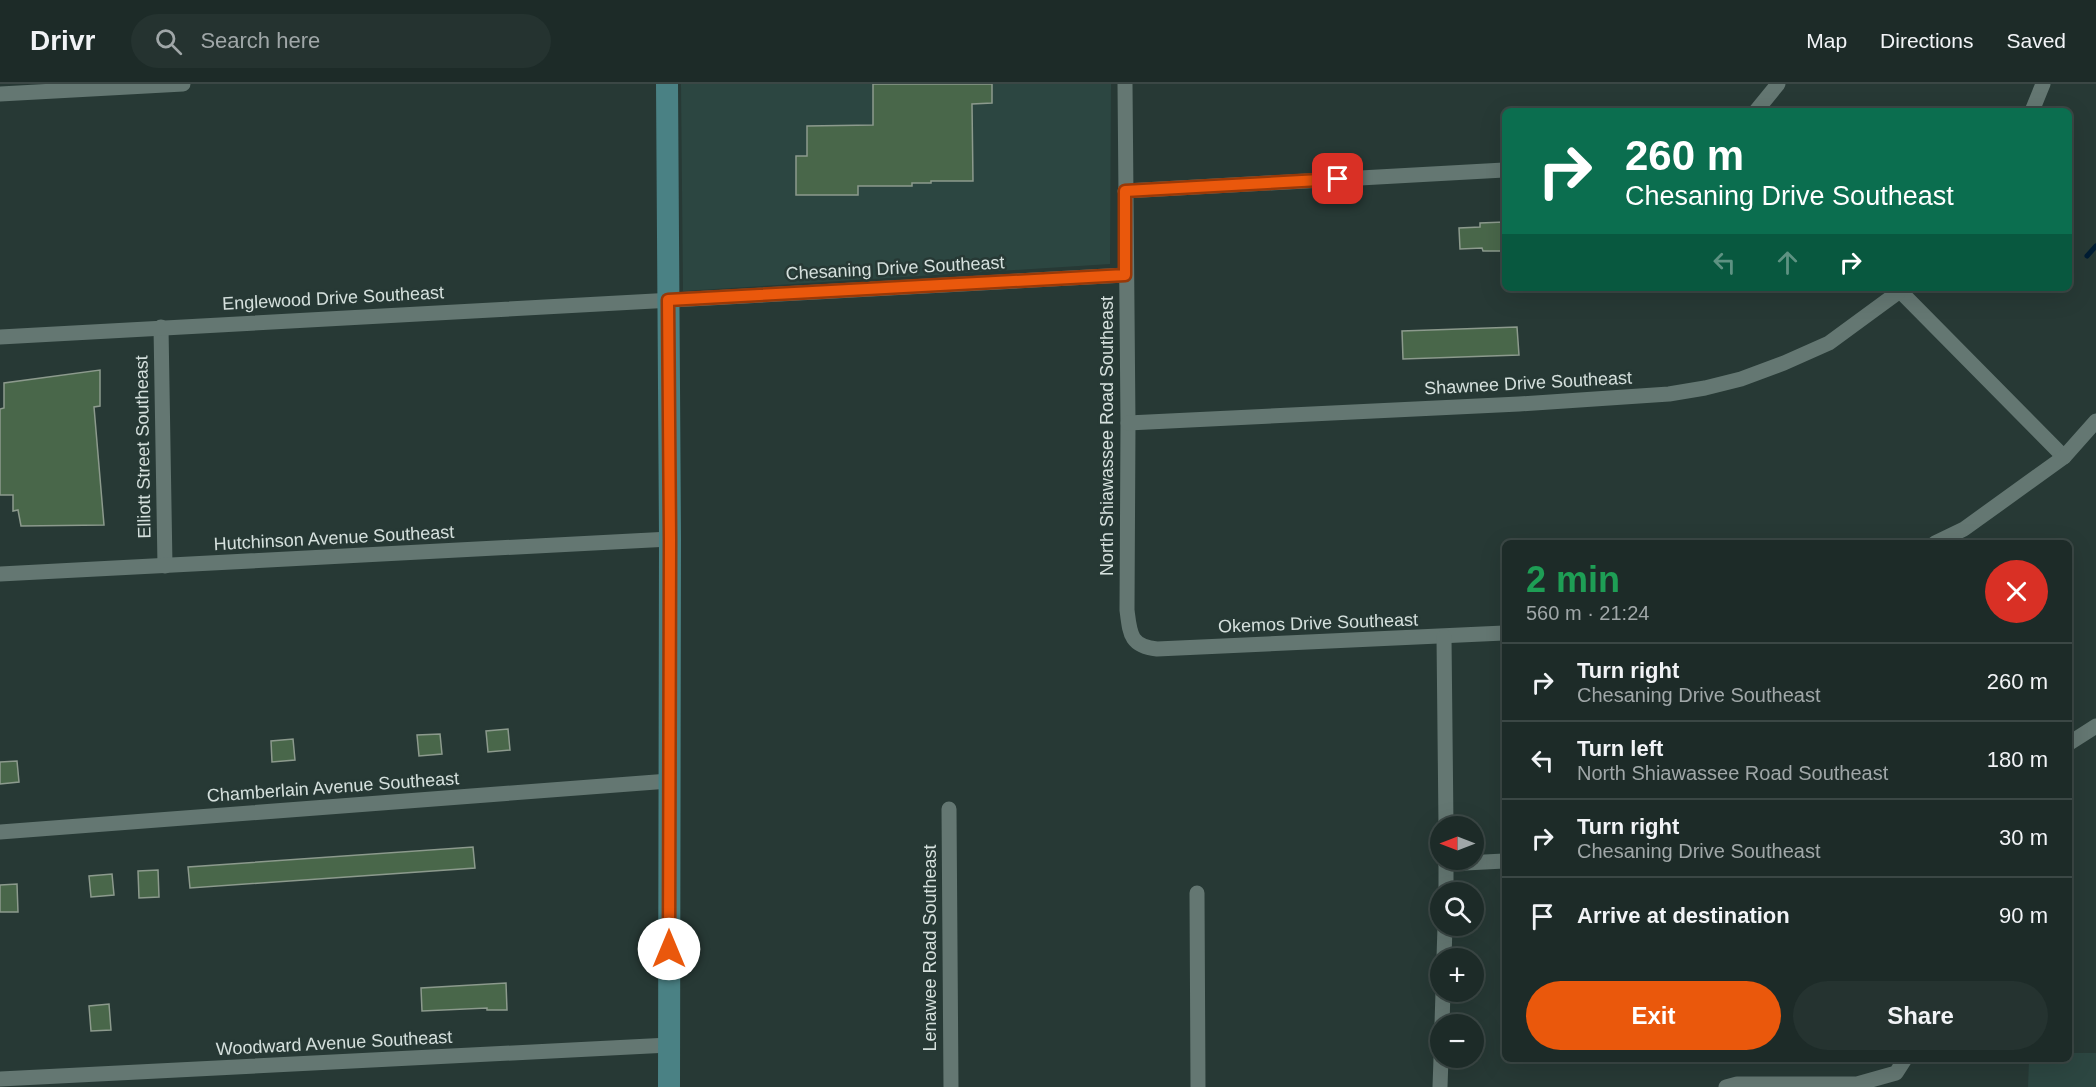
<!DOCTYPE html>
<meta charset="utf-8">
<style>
body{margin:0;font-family:Helvetica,sans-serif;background:#253330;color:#f1f3f6;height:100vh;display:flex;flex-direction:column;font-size:22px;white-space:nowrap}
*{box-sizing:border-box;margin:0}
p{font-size:20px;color:#a0a7a8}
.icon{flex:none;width:33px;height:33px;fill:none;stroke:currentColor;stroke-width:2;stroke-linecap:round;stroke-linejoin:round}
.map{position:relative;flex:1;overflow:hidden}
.side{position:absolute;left:1502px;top:456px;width:570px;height:522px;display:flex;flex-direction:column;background:#1d2b28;border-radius:9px;box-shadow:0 6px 24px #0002,0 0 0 2px #3b4745}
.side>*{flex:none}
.top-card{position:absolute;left:1502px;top:24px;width:570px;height:183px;border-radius:9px;box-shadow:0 6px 24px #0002,0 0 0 2px #3b4745;background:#0b6e4f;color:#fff;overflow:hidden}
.needle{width:39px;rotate:270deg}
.tools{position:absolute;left:1430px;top:732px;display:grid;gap:12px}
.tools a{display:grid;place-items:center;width:54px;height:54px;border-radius:50%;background:#1d2b28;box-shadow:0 6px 24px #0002,0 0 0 2px #3b4745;font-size:30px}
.pin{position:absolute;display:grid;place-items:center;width:51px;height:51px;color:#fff;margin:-26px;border-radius:12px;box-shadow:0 3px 9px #0006}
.me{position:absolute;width:66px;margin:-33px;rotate:0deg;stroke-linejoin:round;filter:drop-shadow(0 0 4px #0008)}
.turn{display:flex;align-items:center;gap:21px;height:126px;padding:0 24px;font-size:27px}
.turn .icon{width:78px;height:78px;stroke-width:2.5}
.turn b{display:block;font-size:42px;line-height:51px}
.lanes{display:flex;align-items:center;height:57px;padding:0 24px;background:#0003;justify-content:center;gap:30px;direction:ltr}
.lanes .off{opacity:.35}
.round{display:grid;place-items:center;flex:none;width:63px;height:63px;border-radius:32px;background:#253330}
.summary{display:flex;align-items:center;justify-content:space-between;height:102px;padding:0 24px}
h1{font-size:36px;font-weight:600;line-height:45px;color:#1e9e55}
.primary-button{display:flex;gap:12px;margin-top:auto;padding:12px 24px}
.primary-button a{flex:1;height:69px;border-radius:36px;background:#ea580c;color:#fff;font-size:24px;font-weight:600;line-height:69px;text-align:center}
.primary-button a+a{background:#253330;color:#f1f3f6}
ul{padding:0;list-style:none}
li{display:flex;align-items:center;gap:18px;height:78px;padding:0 24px;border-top:2px solid #3b4745}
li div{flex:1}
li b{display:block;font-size:22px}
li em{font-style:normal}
header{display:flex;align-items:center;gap:36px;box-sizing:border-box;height:84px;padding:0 30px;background:#1d2b28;border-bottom:2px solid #3b4745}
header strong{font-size:28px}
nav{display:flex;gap:33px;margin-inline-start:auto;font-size:21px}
.search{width:420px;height:54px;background:#253330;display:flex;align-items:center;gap:15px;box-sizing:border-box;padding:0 21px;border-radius:33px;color:#a0a7a8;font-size:22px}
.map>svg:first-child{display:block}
.built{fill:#2c4641}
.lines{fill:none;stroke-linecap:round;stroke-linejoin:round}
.stream{stroke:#001d34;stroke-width:5}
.building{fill:#49674a;stroke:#8c9a8d;stroke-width:1.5}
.minor{stroke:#647772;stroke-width:15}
.secondary{stroke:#4a8184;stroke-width:22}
.route-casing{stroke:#983908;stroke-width:15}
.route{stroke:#ea580c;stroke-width:10}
.labels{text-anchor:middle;stroke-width:5;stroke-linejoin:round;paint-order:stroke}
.street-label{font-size:18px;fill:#d5e0dd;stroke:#273935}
</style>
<header>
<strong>Drivr</strong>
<div class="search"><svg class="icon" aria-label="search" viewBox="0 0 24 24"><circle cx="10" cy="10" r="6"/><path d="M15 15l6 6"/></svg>Search here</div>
<nav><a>Map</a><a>Directions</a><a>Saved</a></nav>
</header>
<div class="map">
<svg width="2096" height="1003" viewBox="0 0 2096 1003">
<rect width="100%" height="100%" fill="#273935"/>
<g class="built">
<path d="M 681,0 L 1111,0 L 1110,180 L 683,207 Z"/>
<path d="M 2069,969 L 2096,969 L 2096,1003 L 2028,1003 L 2029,975 L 2068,975 Z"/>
</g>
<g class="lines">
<path class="stream" d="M 2087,172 L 2096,162"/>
</g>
<g class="building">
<path d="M 873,0 L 992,0 L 992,19 L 972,20 L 973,97 L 931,97 L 931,99 L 912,99 L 912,102 L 858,102 L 858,111 L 796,111 L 796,72 L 807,72 L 807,42 L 873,41 Z"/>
<path d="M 1504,138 L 1504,167 L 1483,167 L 1482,164 L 1460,165 L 1459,144 L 1480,143 L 1480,139 Z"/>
<path d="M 1517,243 L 1519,271 L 1403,275 L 1402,247 Z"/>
<path d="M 100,286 L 100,322 L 94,323 L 104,441 L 21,442 L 18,426 L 13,427 L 13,411 L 0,411 L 0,325 L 4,324 L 4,299 Z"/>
<path d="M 508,645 L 510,666 L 488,668 L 486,647 Z"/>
<path d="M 440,650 L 442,670 L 419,672 L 417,651 Z"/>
<path d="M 293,655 L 295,676 L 272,678 L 271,657 Z"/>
<path d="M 17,677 L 19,698 L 0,700 L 0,678 Z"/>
<path d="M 473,763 L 475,784 L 190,804 L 188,783 Z"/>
<path d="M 158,786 L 159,813 L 139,814 L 138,787 Z"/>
<path d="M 112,790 L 114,811 L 91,813 L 89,792 Z"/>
<path d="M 17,800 L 18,828 L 0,828 L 0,801 Z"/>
<path d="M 506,899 L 507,926 L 487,926 L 487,924 L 422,927 L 421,904 Z"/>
<path d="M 109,920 L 111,946 L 91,947 L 89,922 Z"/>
</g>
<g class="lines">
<g class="minor">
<path d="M 1125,0 L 1128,339 L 1127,526 C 1130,550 1130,562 1157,565 L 1504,549"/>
<path d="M 0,10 L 183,0"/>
<path d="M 1756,27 L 1778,0"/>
<path d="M 2032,27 L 2043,0"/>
<path d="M 1125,107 L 1504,86"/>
<path d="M 1897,204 L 2064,373"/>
<path d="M 161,243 L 165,482"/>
<path d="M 0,253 L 1125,191"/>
<path d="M 1128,339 L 1519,320 L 1669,310 L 1705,304 L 1741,295 L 1784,279 L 1829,259 L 1904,204"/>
<path d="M 1935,459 L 1964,445 L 2064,373 L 2096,337"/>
<path d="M 0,490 L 670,455"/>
<path d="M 1444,553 L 1446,742"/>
<path d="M 2068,660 L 2096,642"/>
<path d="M 949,725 L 951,1003"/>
<path d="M 0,748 L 669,697"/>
<path d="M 1446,780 L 1504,777"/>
<path d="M 1446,808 L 1446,776"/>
<path d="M 1197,809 L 1198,1003"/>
<path d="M 1444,874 L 1445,842"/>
<path d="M 1442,940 L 1443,908"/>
<path d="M 0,995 L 669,961"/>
<path d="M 1440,1003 L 1441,974"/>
<path d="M 1726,1003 L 1737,1000 L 1857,1000 L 1896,989 L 1905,975"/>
</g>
<path class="secondary" d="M 667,0 L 670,455 L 669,1003"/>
</g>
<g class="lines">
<g class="route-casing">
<path id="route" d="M 669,865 L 670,455 L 668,216 L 1125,191 L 1125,107 L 1338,95"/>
</g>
<use href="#route" class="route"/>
</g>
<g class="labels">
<g class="street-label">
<text transform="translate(895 184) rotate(-3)" y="6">Chesaning Drive Southeast</text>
<text transform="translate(333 214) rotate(-3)" y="6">Englewood Drive Southeast</text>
<text transform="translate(1528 299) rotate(-3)" y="6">Shawnee Drive Southeast</text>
<text transform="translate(1107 352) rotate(-90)" y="6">North Shiawassee Road Southeast</text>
<text transform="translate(143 363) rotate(-91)" y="6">Elliott Street Southeast</text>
<text transform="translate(334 454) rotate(-3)" y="6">Hutchinson Avenue Southeast</text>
<text transform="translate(1318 539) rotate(-2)" y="6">Okemos Drive Southeast</text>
<text transform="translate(333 703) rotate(-4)" y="6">Chamberlain Avenue Southeast</text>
<text transform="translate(930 864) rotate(-90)" y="6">Lenawee Road Southeast</text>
<text transform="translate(334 959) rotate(-3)" y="6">Woodward Avenue Southeast</text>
</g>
</g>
</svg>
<div class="tools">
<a><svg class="needle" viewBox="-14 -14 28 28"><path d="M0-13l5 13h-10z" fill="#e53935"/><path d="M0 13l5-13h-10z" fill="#a0a7a8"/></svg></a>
<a><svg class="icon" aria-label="search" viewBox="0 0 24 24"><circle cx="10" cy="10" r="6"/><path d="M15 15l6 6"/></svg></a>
<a>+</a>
<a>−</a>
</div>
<div class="pin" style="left:1338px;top:95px;background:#d93025"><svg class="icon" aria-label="arrive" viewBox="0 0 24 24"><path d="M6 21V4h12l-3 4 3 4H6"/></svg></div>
<svg class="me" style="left:669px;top:865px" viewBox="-20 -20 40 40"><circle r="19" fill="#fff"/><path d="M0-13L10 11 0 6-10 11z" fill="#ea580c"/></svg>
<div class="top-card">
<div class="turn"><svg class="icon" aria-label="right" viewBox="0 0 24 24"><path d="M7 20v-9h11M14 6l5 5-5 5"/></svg><div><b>260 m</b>Chesaning Drive Southeast</div></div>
<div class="lanes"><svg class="icon off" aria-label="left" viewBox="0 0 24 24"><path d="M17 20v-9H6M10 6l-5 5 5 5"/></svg><svg class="icon off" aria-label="ahead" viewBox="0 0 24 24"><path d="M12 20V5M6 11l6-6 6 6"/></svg><svg class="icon" aria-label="right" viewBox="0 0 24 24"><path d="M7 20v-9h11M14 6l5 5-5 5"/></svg></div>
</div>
<section class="side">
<div class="summary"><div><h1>2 min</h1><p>560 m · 21:24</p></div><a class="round" style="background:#d93025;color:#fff"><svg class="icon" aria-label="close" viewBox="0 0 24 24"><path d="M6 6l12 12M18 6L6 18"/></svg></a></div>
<ul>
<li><svg class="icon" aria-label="right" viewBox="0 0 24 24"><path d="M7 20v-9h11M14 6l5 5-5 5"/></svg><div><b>Turn right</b><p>Chesaning Drive Southeast</p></div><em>260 m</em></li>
<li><svg class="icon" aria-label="left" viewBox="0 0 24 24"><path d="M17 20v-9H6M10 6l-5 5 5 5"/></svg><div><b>Turn left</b><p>North Shiawassee Road Southeast</p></div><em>180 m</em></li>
<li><svg class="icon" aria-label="right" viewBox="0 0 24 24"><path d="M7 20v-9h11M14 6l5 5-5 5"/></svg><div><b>Turn right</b><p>Chesaning Drive Southeast</p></div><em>30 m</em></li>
<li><svg class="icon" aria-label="arrive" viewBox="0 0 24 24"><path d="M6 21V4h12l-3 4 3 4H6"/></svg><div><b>Arrive at destination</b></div><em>90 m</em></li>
</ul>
<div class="primary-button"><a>Exit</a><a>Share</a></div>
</section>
</div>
